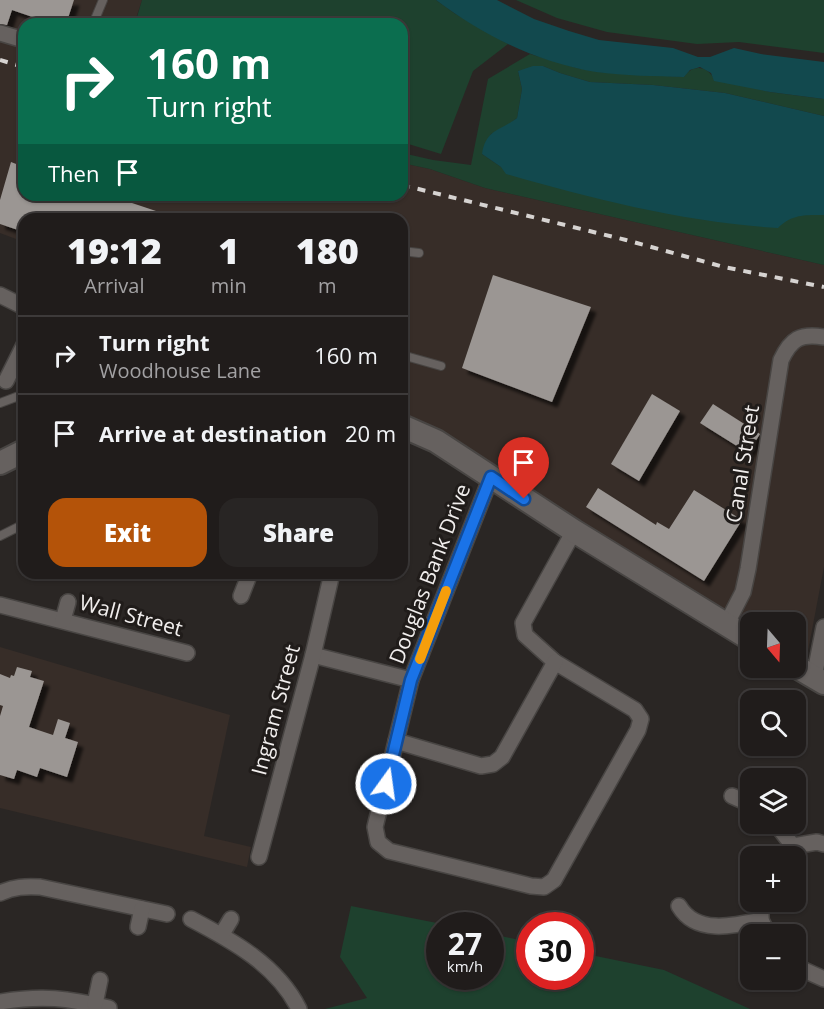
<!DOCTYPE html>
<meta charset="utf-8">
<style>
body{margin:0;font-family:"Open Sans",sans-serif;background:#282524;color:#f1f3f6;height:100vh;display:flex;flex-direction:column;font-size:22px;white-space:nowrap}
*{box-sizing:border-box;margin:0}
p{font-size:20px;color:#a2a1a3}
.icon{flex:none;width:33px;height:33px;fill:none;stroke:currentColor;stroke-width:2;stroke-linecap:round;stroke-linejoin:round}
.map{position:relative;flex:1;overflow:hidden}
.sheet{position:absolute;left:18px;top:213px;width:390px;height:366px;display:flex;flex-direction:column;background:#201c1b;border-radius:18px;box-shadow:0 2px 4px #0004,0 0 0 2px #3d3a3a}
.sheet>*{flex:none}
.guide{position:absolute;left:18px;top:18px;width:390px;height:183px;border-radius:18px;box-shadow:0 2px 4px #0004,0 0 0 2px #3d3a3a;background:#0b6e4f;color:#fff;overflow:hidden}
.needle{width:39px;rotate:161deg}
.controls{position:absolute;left:740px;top:612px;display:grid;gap:12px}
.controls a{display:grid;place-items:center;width:66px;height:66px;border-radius:12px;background:#201c1b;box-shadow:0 2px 4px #0004,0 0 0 2px #3d3a3a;font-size:30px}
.speed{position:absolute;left:426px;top:912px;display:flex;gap:12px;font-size:30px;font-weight:700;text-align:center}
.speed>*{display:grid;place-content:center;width:78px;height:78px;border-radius:50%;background:#201c1b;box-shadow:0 2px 4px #0004,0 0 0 2px #3d3a3a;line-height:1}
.speed small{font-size:15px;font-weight:400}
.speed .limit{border:9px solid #d22;background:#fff;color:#111}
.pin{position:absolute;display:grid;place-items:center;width:51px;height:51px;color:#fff;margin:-62px -26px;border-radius:50% 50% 50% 0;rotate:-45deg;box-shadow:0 0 6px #0007}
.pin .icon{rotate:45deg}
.me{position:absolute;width:66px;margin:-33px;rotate:14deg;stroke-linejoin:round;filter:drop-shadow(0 0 4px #0008)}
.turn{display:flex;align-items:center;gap:21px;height:126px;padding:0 30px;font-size:27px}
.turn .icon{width:78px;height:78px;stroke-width:2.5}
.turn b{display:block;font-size:42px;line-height:51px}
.then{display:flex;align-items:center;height:57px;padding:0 30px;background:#0003;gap:12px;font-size:22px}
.eta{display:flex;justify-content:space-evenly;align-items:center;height:102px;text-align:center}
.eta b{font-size:36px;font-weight:800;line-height:42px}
.primary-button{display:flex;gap:12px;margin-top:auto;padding:12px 30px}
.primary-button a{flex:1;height:69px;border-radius:18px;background:#b45309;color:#fff;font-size:24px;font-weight:800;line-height:69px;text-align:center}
.primary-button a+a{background:#282524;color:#f1f3f6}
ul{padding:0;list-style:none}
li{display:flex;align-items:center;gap:18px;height:78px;padding:0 30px;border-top:2px solid #3d3a3a}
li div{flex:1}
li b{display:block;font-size:22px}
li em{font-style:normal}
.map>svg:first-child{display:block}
.built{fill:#372d28}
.green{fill:#1e412e}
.water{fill:#12494e}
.building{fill:#9b9693;filter:url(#shadow)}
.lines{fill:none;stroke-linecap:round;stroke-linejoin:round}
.service-casing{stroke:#484543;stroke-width:10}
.minor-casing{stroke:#484543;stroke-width:18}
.secondary-casing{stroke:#484543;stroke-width:26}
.service{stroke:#66615f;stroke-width:8}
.minor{stroke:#66615f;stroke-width:15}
.secondary{stroke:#66615f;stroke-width:22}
.rail{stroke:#d6d3d1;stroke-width:4;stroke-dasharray:8 8;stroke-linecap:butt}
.route-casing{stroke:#114b97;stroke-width:15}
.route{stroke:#1a73e8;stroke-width:10}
.slow{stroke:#f59e0b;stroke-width:10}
.labels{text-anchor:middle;stroke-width:6;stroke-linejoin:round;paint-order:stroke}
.street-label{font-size:21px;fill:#f1eeed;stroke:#201c1a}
</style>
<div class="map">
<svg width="824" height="1009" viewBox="0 0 824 1009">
<defs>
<filter id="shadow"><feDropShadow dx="5.5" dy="5.5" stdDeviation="1.5" flood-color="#0009"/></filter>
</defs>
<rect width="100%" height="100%" fill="#2a2624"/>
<g class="built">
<path d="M 0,0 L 142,0 L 134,24 L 24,24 L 24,195 L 402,195 L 402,163 L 430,169 L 485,188 L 824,265 L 824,567 L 807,656 L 795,650 L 795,622 L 750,622 L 750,628 L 572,517 L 426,424 L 402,420 L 402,219 L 24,219 L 24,242 L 0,233 Z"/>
<path d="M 0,647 L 230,715 L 204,836 L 251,847 L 247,867 L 0,808 Z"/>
</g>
<g class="green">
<path d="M 142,0 L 436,0 L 454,13 L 508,44 L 473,71 L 441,154 L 402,142 L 402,24 L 135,24 Z"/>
<path d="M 516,0 L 824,0 L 824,53 L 739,42 L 697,44 L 607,32 L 557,18 Z"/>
<path d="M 530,54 L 577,68 L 599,72 L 684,77 C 692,65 705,65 713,77 L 770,92 L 824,99 L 824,116 L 725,93 L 653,85 L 590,82 L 560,73 L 543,66 L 518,71 L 522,89 L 517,118 L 507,126 L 491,134 L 482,154 L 501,167 L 787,219 L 800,215 L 824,215 L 824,265 L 485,188 L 430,169 L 402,163 L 402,153 L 433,160 L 471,165 L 488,79 Z"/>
<path d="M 351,906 L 447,925 L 440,926 L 440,976 L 490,976 L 491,934 L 529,942 L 530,976 L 580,976 L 581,953 L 664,970 L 750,1009 L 325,1009 L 367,998 L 340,957 Z"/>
</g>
<g class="water">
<path d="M 436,0 L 497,0 L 534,19 L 569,31 L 599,40 L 673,48 L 698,57 L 710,57 L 734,48 L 761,54 L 824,62 L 824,99 L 770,92 L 714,81 L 711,73 L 700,67 L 690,70 L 684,77 C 655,76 625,76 596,72 C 537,62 484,36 436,0 Z"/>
<path d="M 533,66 L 543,66 L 560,73 L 590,82 L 653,85 L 725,93 L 824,116 L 824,215 C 805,215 792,214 778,228 C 688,223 593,199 506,174 L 501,167 L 482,154 C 486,129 499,132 517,118 L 522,89 L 518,71 Z"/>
</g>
<g class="building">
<path d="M 0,0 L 74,0 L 66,24 L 53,24 L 12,10 L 7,25 L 0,24 Z"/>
<path d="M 11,162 L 24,167 L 24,195 L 108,195 L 174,217 L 174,219 L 24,219 L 24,232 L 0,224 L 0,200 Z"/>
<path d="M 493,275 L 591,307 L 552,402 L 462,368 Z"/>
<path d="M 652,394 L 680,411 L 639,481 L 611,464 Z"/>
<path d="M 713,404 L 760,434 L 748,453 L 700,423 Z"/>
<path d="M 598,488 L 656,525 L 657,522 L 669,529 L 694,490 L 742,520 L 704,581 L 586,507 Z"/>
<path d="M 17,667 L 32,671 L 30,677 L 44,681 L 29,727 L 53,735 L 58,719 L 70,723 L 65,738 L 78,742 L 67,777 L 40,768 L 37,777 L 17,770 L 14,779 L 0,775 L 0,716 L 3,706 L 0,705 L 0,674 L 10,678 L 11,675 L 14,676 Z"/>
</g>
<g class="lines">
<g class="service-casing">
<g id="service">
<path d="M 93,24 L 103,0"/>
<path d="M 402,251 L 419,253"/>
<path d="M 402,355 L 441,366"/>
<path d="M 0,403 L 24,394"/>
<path d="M 0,536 L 24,524"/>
</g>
</g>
<g class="minor-casing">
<g id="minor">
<path d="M 0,33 L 24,40"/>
<path d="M 0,295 L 24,307"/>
<path d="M 6,381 L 24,345"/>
<path d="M 491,477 L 411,680 L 375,827 L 378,842 L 389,851 L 531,886 L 544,887 L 554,880 L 638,730 L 641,719 L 635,710 L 555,662 L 525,635 L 523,623 L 574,531"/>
<path d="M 241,596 L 250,573"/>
<path d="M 0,605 L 187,653"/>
<path d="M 63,620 L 68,602"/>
<path d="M 726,625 L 743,592 L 748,569 L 781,360 C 791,339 800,333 824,337"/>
<path d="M 313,655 L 411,680"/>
<path d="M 814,677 L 824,627"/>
<path d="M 396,741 L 481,766 L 493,764 L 502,757 L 555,662"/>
<path d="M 732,796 L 750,804"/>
<path d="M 776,824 L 793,846"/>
<path d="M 780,856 L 793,846 L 817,842 L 824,844"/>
<path d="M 259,857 L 313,655 L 332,573"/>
<path d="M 0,893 C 14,887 25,886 40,887 L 167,914"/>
<path d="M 761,902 L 761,920 L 768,934"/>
<path d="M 679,906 C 696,935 734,926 761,920"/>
<path d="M 191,919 C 233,941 277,965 299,1009"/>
<path d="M 138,927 L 142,909"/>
<path d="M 222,934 L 231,919"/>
<path d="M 795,966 L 824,979"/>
<path d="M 0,1002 C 42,995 68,998 109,1008"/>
<path d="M 95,1004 L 100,980"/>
</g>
</g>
<g class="secondary-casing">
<g id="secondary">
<path d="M 402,426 L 436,441 L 574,531 L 750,639"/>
<path d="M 0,463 L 24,451"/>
<path d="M 795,666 L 824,683"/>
</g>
</g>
<use href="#service" class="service"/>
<use href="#minor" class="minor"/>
<use href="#secondary" class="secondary"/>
<g class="rail">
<path d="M 0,60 L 24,67"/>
<path d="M 402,185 L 626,240 L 724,267 L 824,287"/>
</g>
</g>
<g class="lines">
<g class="route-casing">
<path id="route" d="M 386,784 L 411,680 L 491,477 L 524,499"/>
</g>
<use href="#route" class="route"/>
<path class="slow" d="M 420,659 L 446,591"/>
</g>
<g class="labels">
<g class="street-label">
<text transform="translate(743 464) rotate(-81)" y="7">Canal Street</text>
<text transform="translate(430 574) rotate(-69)" y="7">Douglas Bank Drive</text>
<text transform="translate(131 616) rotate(15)" y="7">Wall Street</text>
<text transform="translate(276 710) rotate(-75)" y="7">Ingram Street</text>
</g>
</g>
</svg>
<div class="controls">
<a><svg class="needle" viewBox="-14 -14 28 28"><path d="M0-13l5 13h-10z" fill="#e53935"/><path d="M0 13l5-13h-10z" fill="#a2a1a3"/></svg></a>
<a><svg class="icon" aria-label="search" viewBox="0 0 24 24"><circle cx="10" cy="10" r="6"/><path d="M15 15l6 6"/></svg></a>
<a><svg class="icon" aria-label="layers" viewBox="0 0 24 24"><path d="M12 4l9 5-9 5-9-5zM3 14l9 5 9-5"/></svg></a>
<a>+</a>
<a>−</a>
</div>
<div class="speed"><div>27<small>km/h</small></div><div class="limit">30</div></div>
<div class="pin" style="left:524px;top:499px;background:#d93025"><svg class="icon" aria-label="arrive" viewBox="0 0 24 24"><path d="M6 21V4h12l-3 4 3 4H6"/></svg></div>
<svg class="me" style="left:386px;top:784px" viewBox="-20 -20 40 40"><circle r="17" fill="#1a73e8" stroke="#fff" stroke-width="3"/><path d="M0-11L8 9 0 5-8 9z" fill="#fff"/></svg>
<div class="guide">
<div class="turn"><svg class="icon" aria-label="right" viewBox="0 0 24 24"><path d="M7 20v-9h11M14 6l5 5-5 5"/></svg><div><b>160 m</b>Turn right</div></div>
<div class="then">Then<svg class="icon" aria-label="arrive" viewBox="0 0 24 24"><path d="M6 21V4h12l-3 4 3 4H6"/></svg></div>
</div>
<section class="sheet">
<div class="eta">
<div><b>19:12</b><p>Arrival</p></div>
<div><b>1</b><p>min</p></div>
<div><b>180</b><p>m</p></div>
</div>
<ul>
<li><svg class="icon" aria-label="right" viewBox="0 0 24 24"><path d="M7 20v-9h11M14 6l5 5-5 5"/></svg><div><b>Turn right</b><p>Woodhouse Lane</p></div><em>160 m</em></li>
<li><svg class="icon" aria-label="arrive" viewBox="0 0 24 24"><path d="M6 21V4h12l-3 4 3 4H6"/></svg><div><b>Arrive at destination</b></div><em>20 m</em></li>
</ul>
<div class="primary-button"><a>Exit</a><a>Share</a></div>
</section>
</div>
